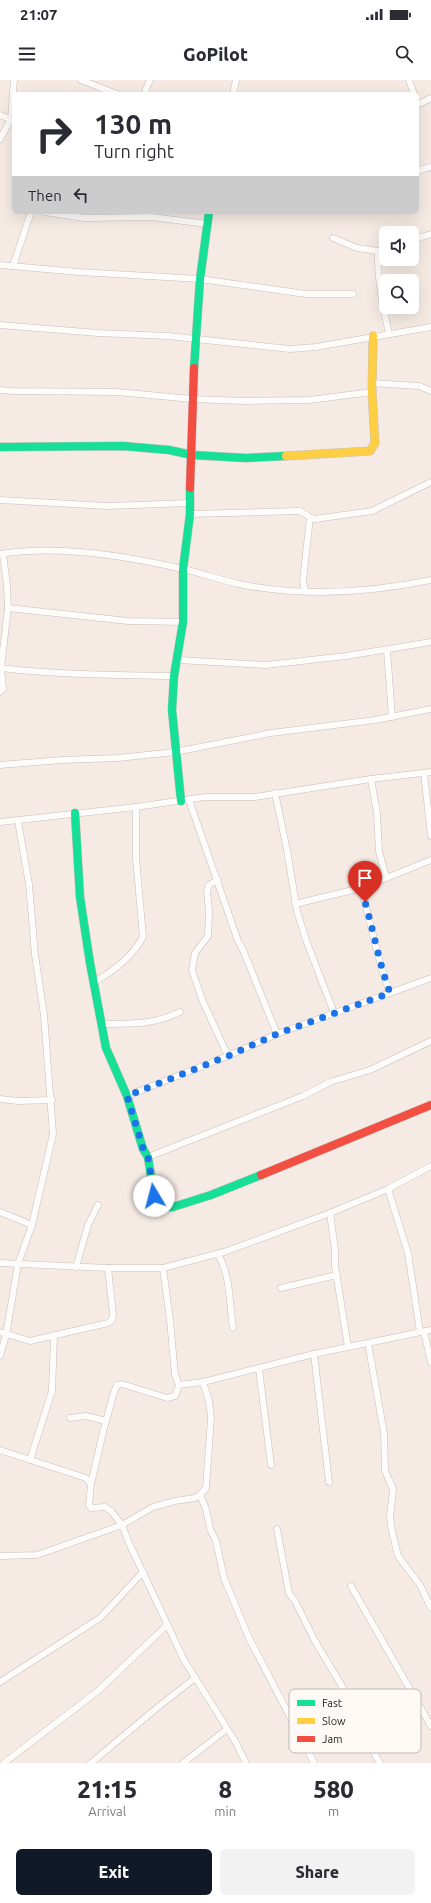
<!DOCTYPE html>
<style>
body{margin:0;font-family:Ubuntu,sans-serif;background:#f2f2f3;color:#2b2b33;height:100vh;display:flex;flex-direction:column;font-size:15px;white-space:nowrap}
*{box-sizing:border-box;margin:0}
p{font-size:13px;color:#7c7c81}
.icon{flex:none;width:22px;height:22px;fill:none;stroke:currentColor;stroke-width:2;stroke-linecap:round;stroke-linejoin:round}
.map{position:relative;height:1683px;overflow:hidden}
.panel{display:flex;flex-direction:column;background:#fff;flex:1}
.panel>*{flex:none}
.hud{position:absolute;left:12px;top:12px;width:407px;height:122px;border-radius:6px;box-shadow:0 4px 16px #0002;background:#fff;color:#2b2b33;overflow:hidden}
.buttons{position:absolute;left:379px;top:146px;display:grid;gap:8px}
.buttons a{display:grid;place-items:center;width:40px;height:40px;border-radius:6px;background:#fff;box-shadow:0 4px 16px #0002;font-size:20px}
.pin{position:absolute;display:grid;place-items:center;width:34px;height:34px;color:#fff;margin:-41px -17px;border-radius:50% 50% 50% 0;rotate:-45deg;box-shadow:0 0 4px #0007}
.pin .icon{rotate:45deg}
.me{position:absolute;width:44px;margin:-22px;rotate:352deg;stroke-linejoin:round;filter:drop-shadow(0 0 3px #0008)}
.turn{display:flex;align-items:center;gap:14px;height:84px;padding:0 16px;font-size:18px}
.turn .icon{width:52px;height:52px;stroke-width:2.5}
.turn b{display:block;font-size:28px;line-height:34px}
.then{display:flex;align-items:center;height:38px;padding:0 16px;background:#0003;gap:8px;font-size:15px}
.eta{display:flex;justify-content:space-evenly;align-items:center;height:68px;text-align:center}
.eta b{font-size:24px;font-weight:800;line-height:28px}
.primary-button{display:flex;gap:8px;margin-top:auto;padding:8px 16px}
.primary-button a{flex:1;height:46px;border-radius:6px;background:#111827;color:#fff;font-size:16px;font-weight:800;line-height:46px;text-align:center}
.primary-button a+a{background:#f2f2f3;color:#2b2b33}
.status{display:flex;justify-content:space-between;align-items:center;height:28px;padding:0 20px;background:#fff;direction:ltr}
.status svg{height:11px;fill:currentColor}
header{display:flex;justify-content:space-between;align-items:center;height:52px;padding:0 16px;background:#fff;font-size:18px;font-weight:800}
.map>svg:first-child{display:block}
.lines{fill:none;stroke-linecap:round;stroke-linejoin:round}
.street-casing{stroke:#c8bfb9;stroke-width:7}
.fast-casing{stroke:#c8bfb9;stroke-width:9}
.slow-casing{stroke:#c8bfb9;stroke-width:9}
.jam-casing{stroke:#c8bfb9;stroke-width:9}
.street{stroke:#fefcfb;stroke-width:6}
.fast{stroke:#16e098;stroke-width:8}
.slow{stroke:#ffcf43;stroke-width:8}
.jam{stroke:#f24e42;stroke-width:8}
.route{stroke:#1a73e8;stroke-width:7;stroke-dasharray:0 12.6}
.key{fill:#fff9f6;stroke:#bdb6b2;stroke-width:1}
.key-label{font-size:11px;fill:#221914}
</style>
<div class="status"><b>21:07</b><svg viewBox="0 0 49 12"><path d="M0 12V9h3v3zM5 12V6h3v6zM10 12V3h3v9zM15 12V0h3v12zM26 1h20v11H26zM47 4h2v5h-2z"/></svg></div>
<header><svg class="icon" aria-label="menu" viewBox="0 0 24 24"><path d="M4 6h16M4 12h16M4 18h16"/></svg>GoPilot<svg class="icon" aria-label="search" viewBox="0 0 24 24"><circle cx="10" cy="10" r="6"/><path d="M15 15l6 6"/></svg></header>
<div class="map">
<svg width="431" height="1683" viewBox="0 0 431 1683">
<rect width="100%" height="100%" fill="#f5eae4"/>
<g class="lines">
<g class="street-casing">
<g id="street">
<path d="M 81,0 L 117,14"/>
<path d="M 409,0 L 414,14"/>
<path d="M 144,14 L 150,0"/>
<path d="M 233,14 L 236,0"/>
<path d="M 417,23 L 421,23 L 431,18"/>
<path d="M 0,35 L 13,40"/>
<path d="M 0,59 L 11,39 L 14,0"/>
<path d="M 417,91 L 431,87"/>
<path d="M 45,132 L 84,138 L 151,137 L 208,144"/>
<path d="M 333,158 L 357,168 L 378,171"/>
<path d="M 412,160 L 431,154"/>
<path d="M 386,169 L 378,171 C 377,200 383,226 389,254"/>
<path d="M 0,185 L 79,192 L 200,199 L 306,214 L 353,214"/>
<path d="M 13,186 L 31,132"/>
<path d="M 0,245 L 98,253 L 168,256 L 290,269 L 316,267 L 431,247"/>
<path d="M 372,303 L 419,306 L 431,311"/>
<path d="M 0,310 L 12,311 L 117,312 L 192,319 L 245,321 L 309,320 L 372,312"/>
<path d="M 0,420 L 108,426 L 190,423"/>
<path d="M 190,434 L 299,431 C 306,433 308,438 315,439 L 372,431 L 431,402"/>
<path d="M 0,474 C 58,464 127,476 183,489 C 202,493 220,500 239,504 C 302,517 368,513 431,500"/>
<path d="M 305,512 L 303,500 L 310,438"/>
<path d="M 8,528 L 128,541 L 183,542"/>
<path d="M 387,570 L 392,637"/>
<path d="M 178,580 L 266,585 L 346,576 L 431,562"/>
<path d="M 1,588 C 58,595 116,595 174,596"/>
<path d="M 0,612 L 3,609 L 1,588 L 8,528 L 7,505 L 3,474"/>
<path d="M 0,685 L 62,680 L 118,678 L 175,672 L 271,653 L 375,640 L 431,629"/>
<path d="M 424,693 L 431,756"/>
<path d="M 371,699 L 377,733 L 379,771 L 386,798"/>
<path d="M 275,713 L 287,770 L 297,831 L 306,860 L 334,933"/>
<path d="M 189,720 L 238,861 L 243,870 L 277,954"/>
<path d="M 0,742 L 136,727 L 205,717 L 255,717 L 371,699 L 431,692"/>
<path d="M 218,800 L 209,805 L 207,811 L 209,832 L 208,856 L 195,873 L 192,890 L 203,922 L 228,976"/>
<path d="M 361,808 C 371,843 377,879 390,913"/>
<path d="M 295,824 L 361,808 L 431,780"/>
<path d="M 94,902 C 114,891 132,877 143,857 L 136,778 L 136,727"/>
<path d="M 102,944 C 131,944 153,945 180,932"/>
<path d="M 127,1016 L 228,976 L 277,954 L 431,898"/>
<path d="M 0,1019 L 18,1021 L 52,1020"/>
<path d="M 148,1077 L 303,1016 L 330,1002 L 370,990 L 431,961"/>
<path d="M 388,1109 L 408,1173 L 420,1252"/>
<path d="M 0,1132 L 32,1145"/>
<path d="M 330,1133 L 335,1170 L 335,1186 L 348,1267"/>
<path d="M 218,1174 C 231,1197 229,1223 233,1248"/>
<path d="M 0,1183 L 108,1188 L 163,1188 L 224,1172 L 330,1133 L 388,1109 L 431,1086"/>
<path d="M 76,1187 L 88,1145 L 98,1125"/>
<path d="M 163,1188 L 170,1240 L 175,1295 L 179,1305 L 203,1302 L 314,1274 L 431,1250"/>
<path d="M 281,1208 L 337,1195"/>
<path d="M 0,1252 L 30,1261 L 108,1243 L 112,1240 L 113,1234 L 108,1188"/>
<path d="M 424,1252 L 431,1282"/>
<path d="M 368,1263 L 384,1353 L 385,1391 L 393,1409 L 390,1437 L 392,1451 L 398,1476 L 420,1505 L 431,1528"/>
<path d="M 314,1274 L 329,1402"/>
<path d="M 0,1276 L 6,1255 L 18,1184 L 32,1145 L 53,1054 L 44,935 L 35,875 L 29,804 L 18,741"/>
<path d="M 259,1289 L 271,1385"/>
<path d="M 70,1338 L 86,1336 L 106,1341"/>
<path d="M 0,1370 L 86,1398 L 91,1404 L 89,1425 L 91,1428 L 105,1427 L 112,1432 L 122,1445 L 153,1427 L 175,1421 L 195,1418 L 200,1415 L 206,1408 L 211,1338 L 209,1321 L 203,1302"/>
<path d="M 30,1380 L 52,1311 L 54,1256"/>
<path d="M 91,1404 L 103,1352 L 114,1312 L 117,1305 L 122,1304 L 167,1318 L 175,1316 L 179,1305"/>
<path d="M 200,1415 L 206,1429 L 210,1449 L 216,1461 L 224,1498 L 249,1558 L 314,1683"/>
<path d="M 277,1449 L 289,1513 L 295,1521 L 315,1561 L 343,1608 L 357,1644 L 380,1683"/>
<path d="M 0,1476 L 37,1475 L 122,1445 L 129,1463 L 184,1580 L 235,1661 L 246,1683"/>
<path d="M 351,1506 L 431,1646"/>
<path d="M 0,1602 L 100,1538 L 143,1492"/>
<path d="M 4,1683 L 98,1611 L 167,1545"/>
<path d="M 91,1683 L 158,1627 L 195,1598"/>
<path d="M 183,1683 L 227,1649"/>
</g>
</g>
<g class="fast-casing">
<g id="fast">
<path d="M 194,288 L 200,199 L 209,132"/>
<path d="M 0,367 L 123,366 L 169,370 L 192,375 L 246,378 L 286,376"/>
<path d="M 181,721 L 172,630 L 174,596 L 183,542 L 183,489 L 190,434 L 190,408"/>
<path d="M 75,733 L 80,817 L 90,883 L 106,968 L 127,1016 L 143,1069 L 148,1077 L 154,1116 L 157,1123 L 162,1127 L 173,1127 L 211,1115 L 261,1095"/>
</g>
</g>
<g class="slow-casing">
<path id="slow" d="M 286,376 L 370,371 L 375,363 L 372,312 L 373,256"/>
</g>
<g class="jam-casing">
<g id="jam">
<path d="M 190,408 L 194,288"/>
<path d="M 261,1095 L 431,1025"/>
</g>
</g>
<use href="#street" class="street"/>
<use href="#fast" class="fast"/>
<use href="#slow" class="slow"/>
<use href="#jam" class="jam"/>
</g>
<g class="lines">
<path class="route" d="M 154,1116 L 148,1077 L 143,1068 L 127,1016 L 228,976 L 277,954 L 390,913 C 379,883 374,853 365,822"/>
</g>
<rect x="289" y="1609" width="132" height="64" rx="6" class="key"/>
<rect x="297" y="1620" width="18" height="6" fill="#16e098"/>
<rect x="297" y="1638" width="18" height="6" fill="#ffcf43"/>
<rect x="297" y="1656" width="18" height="6" fill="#f24e42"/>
<g class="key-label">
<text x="322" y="1627">Fast</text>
<text x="322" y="1645">Slow</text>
<text x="322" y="1663">Jam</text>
</g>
</svg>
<div class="buttons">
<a><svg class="icon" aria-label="sound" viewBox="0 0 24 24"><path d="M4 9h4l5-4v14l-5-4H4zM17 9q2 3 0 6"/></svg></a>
<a><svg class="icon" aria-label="search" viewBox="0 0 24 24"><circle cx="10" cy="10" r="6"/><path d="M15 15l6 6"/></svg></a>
</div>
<div class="pin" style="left:365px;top:822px;background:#d93025"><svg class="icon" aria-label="arrive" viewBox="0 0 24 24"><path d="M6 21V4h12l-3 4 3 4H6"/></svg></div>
<svg class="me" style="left:154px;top:1116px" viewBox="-20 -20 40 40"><circle r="19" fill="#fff"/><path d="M0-13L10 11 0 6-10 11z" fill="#1a73e8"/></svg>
<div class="hud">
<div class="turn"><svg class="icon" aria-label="right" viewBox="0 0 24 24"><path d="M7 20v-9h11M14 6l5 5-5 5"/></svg><div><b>130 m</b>Turn right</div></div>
<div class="then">Then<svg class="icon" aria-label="left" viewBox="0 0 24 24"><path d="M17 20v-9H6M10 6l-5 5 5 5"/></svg></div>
</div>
</div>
<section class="panel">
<div class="eta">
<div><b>21:15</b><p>Arrival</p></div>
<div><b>8</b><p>min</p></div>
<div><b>580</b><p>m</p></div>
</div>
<div class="primary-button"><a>Exit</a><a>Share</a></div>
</section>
